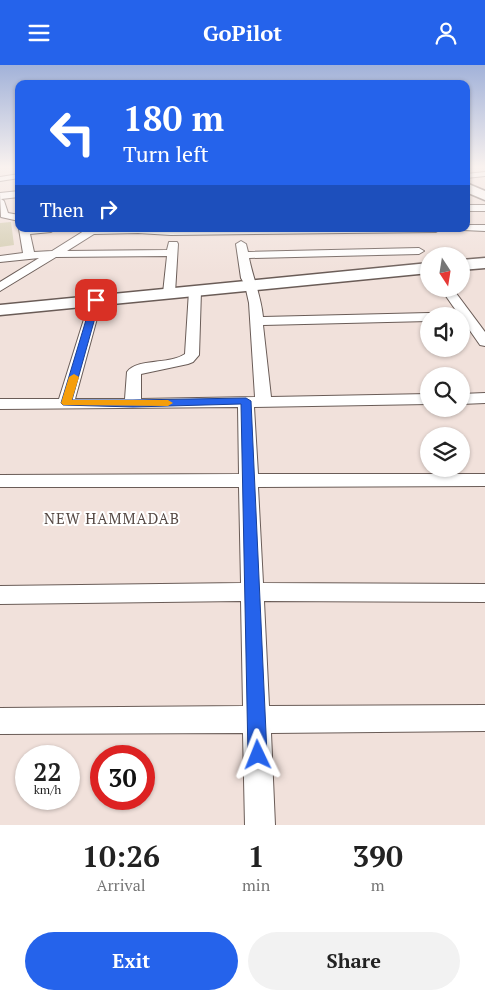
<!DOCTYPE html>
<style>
body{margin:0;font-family:"PT Serif",serif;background:#f2f2f2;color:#222;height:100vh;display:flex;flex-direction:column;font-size:19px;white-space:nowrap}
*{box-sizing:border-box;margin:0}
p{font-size:16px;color:#767676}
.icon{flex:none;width:28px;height:28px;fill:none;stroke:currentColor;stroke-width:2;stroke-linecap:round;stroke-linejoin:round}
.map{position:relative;height:760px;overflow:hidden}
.sheet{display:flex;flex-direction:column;background:#fff;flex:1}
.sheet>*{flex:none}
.guide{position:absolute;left:15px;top:15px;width:455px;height:152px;border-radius:10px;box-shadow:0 1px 4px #0004;background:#2563eb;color:#fff;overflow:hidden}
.needle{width:32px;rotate:168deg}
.fabs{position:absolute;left:420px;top:182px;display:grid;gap:10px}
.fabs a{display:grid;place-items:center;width:50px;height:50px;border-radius:50%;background:#fff;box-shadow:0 1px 4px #0004;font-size:25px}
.speed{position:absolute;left:15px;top:680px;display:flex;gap:10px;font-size:25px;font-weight:700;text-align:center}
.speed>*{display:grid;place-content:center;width:65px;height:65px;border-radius:50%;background:#fff;box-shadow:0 1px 4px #0004;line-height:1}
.speed small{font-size:12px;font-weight:400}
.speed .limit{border:8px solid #d22;background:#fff;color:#111}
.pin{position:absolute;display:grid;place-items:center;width:42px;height:42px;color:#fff;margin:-21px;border-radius:10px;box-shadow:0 2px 8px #0006}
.me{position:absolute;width:55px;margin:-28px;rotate:358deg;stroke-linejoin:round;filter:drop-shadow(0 0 4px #0008)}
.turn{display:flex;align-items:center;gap:18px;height:105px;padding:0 25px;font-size:22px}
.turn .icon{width:65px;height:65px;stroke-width:2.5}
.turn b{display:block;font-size:35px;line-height:42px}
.then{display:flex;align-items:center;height:48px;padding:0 25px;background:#0003;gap:10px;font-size:19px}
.eta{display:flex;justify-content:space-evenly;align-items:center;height:85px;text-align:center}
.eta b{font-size:30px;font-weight:700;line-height:35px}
.action{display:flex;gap:10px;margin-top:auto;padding:10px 25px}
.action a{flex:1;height:58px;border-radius:30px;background:#2563eb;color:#fff;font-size:20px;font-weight:700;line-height:58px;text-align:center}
.action a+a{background:#f2f2f2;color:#222}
header{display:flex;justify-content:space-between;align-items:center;height:65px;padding:0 25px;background:#2563eb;color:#fff;font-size:22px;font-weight:700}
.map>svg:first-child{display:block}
.green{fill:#d3ccb0}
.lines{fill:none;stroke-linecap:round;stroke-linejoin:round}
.street-casing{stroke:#6a5c57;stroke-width:2}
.secondary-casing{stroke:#6a5c57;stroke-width:3}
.street{fill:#fff;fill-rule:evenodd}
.secondary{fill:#fff;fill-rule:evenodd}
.route{fill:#2563eb;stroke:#184099}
.slow{fill:#f59e0b}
.labels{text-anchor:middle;stroke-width:4;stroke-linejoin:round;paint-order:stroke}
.neighbourhood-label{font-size:15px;letter-spacing:1px;fill:#544742;stroke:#fff}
</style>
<header><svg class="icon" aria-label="menu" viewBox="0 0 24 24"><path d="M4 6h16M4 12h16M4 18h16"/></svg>GoPilot<svg class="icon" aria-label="person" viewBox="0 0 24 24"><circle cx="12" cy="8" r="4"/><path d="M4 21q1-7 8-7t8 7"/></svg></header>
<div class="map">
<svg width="485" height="760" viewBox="0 0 485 760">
<rect width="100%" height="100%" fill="#f1e1db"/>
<path class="green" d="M 11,157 L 14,180 L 0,182 L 0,158 Z"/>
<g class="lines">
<g class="street-casing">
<g id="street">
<path d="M 485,107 L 485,111 L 466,113 L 466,109 Z"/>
<path d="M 19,109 L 19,113 L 0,116 L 0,112 Z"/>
<path d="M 19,126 L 19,132 L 1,134 L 4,136 L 8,148 L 19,150 L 19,156 L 1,152 L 0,128 Z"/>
<rect x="466" y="140" width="19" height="6"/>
<path d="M 466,160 L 485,160 L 485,166 L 463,165 L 462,164 L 466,164 Z"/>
<path d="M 19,164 L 56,164 L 51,167 L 30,169 L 34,187 L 52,186 L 87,164 L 441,164 L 436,167 L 171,170 L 138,168 L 94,169 L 67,186 L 167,185 L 169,177 L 177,177 L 178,179 L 175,228 L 169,232 L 163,228 L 167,191 L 56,192 L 0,226 L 0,217 L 39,193 L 0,197 L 0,191 L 23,188 Z"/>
<path d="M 241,176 L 246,179 L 248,187 L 419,183 L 424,186 L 419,189 L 249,193 C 253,213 261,231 263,252 L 429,248 L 435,251 L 429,251 L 429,256 L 263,260 L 271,332 L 429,329 L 429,339 L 254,342 L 258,409 L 485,409 L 485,421 L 258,422 L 263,518 L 485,519 L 485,537 L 264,536 L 269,641 L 485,640 L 485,666 L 271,668 L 275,760 L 245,760 L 243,668 L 0,669 L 0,643 L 243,641 L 241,536 L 0,539 L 0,521 L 241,518 L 239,422 L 0,422 L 0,410 L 239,409 L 238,342 L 0,344 L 0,334 L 59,334 L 90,235 L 96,231 L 102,235 L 75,334 L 125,334 L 127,307 C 137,293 169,300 185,289 L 189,226 L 195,222 L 201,226 L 199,290 L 193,297 L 188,299 L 141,309 L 141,334 L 255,332 L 249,238 L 245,220 L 241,213 L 236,179 Z"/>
<path d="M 441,224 L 453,224 L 485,267 L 485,281 L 480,280 Z"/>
<path d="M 485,328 L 485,338 L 461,339 L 461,329 Z"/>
</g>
</g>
<g class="secondary-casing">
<g id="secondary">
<path d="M 466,118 L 485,126 L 485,135 L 466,127 Z"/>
<path d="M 485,193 L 485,203 L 461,205 L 461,195 Z"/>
<path d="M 429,198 L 429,208 L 0,250 L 0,240 Z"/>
</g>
</g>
<use href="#street" class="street"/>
<use href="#secondary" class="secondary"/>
</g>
<linearGradient id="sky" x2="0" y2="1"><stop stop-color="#a2b2d9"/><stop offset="0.49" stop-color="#f9f2ef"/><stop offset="1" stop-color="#f9f2ef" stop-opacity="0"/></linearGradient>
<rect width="485" height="208" fill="url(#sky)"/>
<path class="route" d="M 96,233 L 100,235 L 72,335 L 133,335 L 246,333 L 251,336 L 267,690 L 264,697 L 258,699 L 251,697 L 248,690 L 241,339 L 133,342 L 63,340 L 61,338 L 92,235 Z"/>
<path class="slow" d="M 74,309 L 79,312 L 72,335 L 168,335 L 173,338 L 168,341 L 63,340 L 61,338 L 69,312 Z"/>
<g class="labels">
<g class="neighbourhood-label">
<text x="112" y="459">NEW HAMMADAB</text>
</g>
</g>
</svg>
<div class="fabs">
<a><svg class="needle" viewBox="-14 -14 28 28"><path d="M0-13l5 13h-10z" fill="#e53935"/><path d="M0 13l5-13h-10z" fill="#767676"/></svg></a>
<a><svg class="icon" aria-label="sound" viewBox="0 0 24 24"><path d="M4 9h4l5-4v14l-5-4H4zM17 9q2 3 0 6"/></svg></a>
<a><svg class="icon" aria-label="search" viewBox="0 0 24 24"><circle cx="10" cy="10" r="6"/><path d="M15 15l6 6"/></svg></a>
<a><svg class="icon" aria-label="layers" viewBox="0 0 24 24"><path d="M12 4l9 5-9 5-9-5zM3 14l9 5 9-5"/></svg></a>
</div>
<div class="speed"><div>22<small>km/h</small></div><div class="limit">30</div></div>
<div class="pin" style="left:96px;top:235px;background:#d93025"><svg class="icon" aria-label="arrive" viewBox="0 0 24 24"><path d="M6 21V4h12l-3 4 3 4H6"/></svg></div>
<svg class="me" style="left:258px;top:690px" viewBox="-20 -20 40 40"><path d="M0-17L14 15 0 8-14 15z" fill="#2563eb" stroke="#fff" stroke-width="4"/></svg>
<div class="guide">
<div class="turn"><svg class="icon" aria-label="left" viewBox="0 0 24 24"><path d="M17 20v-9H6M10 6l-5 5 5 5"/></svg><div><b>180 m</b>Turn left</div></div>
<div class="then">Then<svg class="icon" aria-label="right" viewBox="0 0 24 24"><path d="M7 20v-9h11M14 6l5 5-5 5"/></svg></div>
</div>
</div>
<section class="sheet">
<div class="eta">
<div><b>10:26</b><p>Arrival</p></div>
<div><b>1</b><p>min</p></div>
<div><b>390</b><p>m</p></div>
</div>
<div class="action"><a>Exit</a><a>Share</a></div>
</section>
